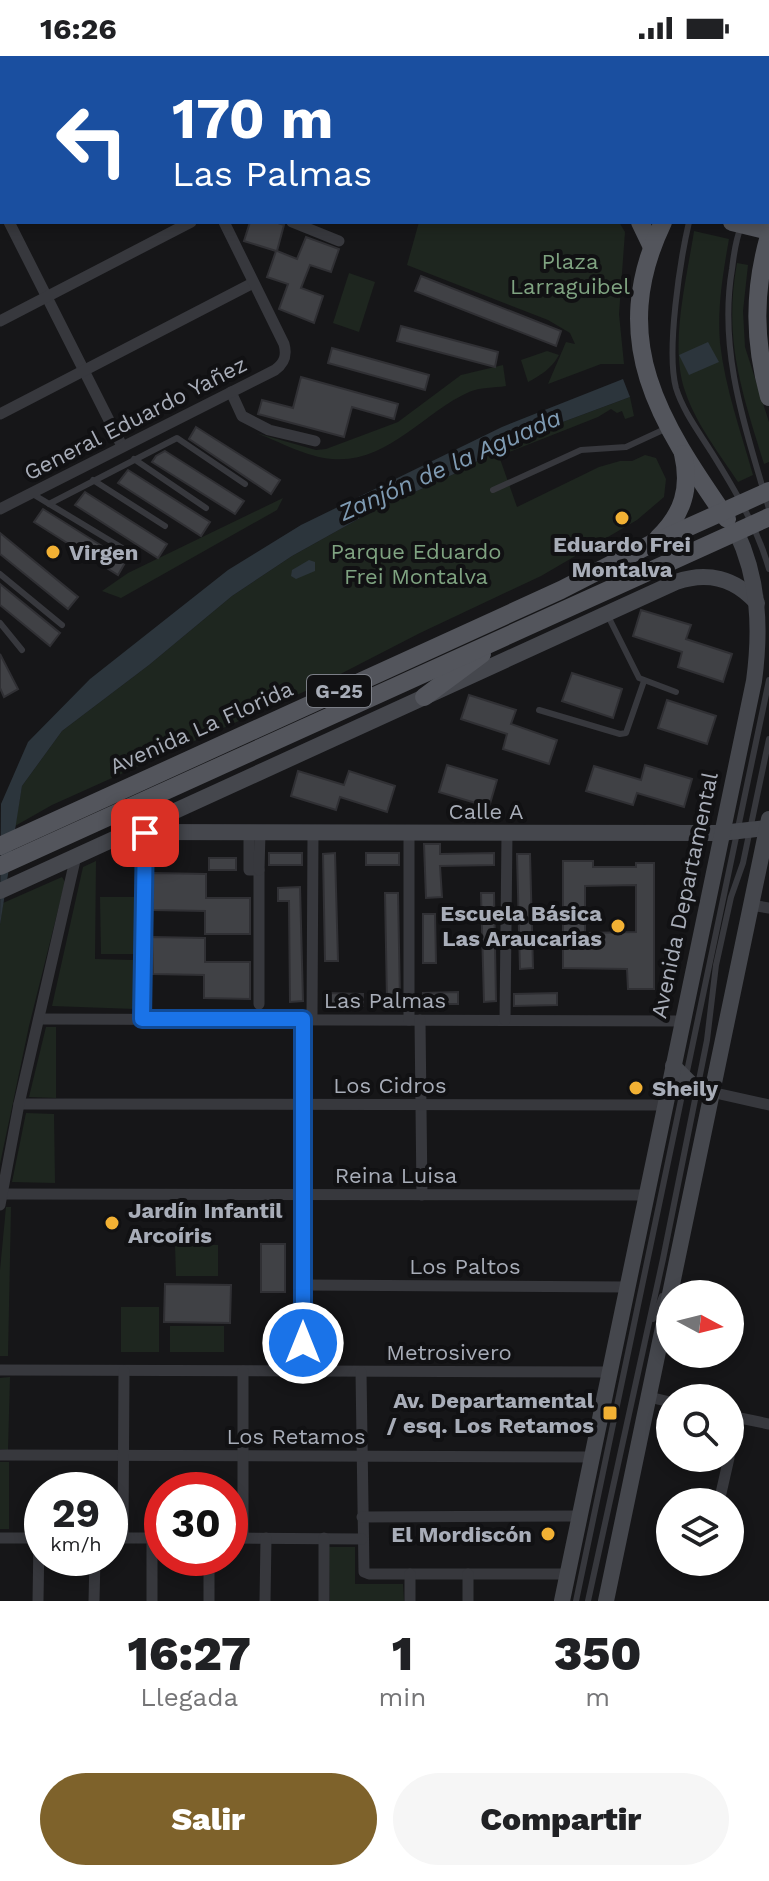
<!DOCTYPE html>
<html lang="es">
<meta charset="utf-8">
<style>
body{margin:0;font-family:"Work Sans",sans-serif;background:#f6f6f6;color:#202124;height:100vh;display:flex;flex-direction:column;font-size:30px;white-space:nowrap}
*{box-sizing:border-box;margin:0}
p{font-size:26px;color:#757577}
.icon{flex:none;width:44px;height:44px;fill:none;stroke:currentColor;stroke-width:2;stroke-linecap:round;stroke-linejoin:round}
.map{position:relative;height:1545px;overflow:hidden}
.panel{display:flex;flex-direction:column;background:#fff;flex:1}
.panel>*{flex:none}
.hud{position:absolute;left:0px;top:0px;width:770px;height:168px;box-shadow:0 4px 12px #0003;background:#1a4fa0;color:#fff;overflow:hidden}
.needle{width:52px;rotate:97deg}
.controls{position:absolute;left:656px;top:1224px;display:grid;gap:16px}
.controls a{display:grid;place-items:center;width:88px;height:88px;border-radius:50%;background:#fff;box-shadow:0 4px 12px #0003;font-size:40px}
.speed{position:absolute;left:24px;top:1416px;display:flex;gap:16px;font-size:40px;font-weight:700;text-align:center}
.speed>*{display:grid;place-content:center;width:104px;height:104px;border-radius:50%;background:#fff;box-shadow:0 4px 12px #0003;line-height:1}
.speed small{font-size:20px;font-weight:400}
.speed .limit{border:12px solid #d22;background:#fff;color:#111}
.pin{position:absolute;display:grid;place-items:center;width:68px;height:68px;color:#fff;margin:-34px;border-radius:16px;box-shadow:0 4px 12px #0006}
.me{position:absolute;width:88px;margin:-44px;rotate:0deg;stroke-linejoin:round;filter:drop-shadow(0 0 6px #0008)}
.turn{display:flex;align-items:center;gap:28px;height:168px;padding:0 40px;font-size:36px}
.turn .icon{width:104px;height:104px;stroke-width:2.5}
.turn b{display:block;font-size:56px;line-height:68px}
.eta{display:flex;justify-content:space-evenly;align-items:center;height:136px;text-align:center}
.eta b{font-size:48px;font-weight:800;line-height:56px}
.button{display:flex;gap:16px;margin-top:auto;padding:16px 40px}
.button a{flex:1;height:92px;border-radius:48px;background:#7e622b;color:#fff;font-size:32px;font-weight:800;line-height:92px;text-align:center}
.button a+a{background:#f6f6f6;color:#202124}
.status{display:flex;justify-content:space-between;align-items:center;height:56px;padding:0 40px;background:#fff;direction:ltr}
.status svg{height:22px;fill:currentColor}
.map>svg:first-child{display:block}
.green{fill:#1e261f}
.water{fill:#2c353c}
.building{fill:#404145;stroke:#303034;stroke-width:2;fill-rule:evenodd}
.lines{fill:none;stroke-linecap:round;stroke-linejoin:round}
.lane{stroke:#37383d;stroke-width:6}
.street{stroke:#37383d;stroke-width:11}
.secondary{stroke:#45474d;stroke-width:16}
.primary{stroke:#53555c;stroke-width:18}
.highway{stroke:#63666e;stroke-width:20}
.rail{stroke:#4a4c52;stroke-width:4;stroke-dasharray:10 8;stroke-linecap:butt}
.route-casing{stroke:#114b97;stroke-width:20}
.route{stroke:#1a73e8;stroke-width:14}
.poi-dot{fill:#f2b134;stroke:#111113;stroke-width:3}
.labels{text-anchor:middle;stroke-width:8;stroke-linejoin:round;paint-order:stroke}
.shield{fill:#111113;stroke:#7b7e86;stroke-width:2}
.shield-label{font-size:20px;font-weight:bold;fill:#a8adb8}
.park-label{font-size:22px;fill:#7fa381;stroke:#111113}
.street-label{font-size:22px;fill:#a8adb8;stroke:#111113}
.poi-label{font-size:22px;font-weight:bold;fill:#a8adb8;stroke:#111113;text-anchor:start}
.water-label{font-size:24px;font-style:italic;fill:#7f9bb3;stroke:#111113}
</style>
<div class="status"><b>16:26</b><svg viewBox="0 0 49 12"><path d="M0 12V9h3v3zM5 12V6h3v6zM10 12V3h3v9zM15 12V0h3v12zM26 1h20v11H26zM47 4h2v5h-2z"/></svg></div>
<div class="map">
<svg width="769" height="1545" viewBox="0 0 769 1545">
<rect width="100%" height="100%" fill="#161618"/>
<g class="green">
<path d="M 419,166 L 619,166 L 625,176 L 619,258 L 624,308 L 601,308 L 548,328 L 566,286 L 575,288 L 570,277 L 548,264 L 407,209 Z"/>
<path d="M 694,175 L 729,183 C 723,217 717,253 720,287 C 725,332 741,376 753,419 L 738,426 C 719,397 696,368 685,335 C 669,289 687,222 694,175 Z"/>
<path d="M 737,207 L 748,209 L 743,255 L 745,291 L 769,366 L 769,406 L 764,408 C 742,336 723,284 737,207 Z"/>
<path d="M 349,217 L 375,226 L 359,276 L 333,267 Z"/>
<path d="M 547,295 L 559,299 C 551,313 541,319 528,326 L 521,304 Z"/>
<path d="M 503,309 L 506,330 C 494,332 480,331 469,336 C 424,356 387,408 332,403 C 307,401 280,386 256,377 L 316,394 L 326,393 L 398,366 L 461,319 Z"/>
<path d="M 630,341 L 634,360 L 625,363 L 622,355 L 617,357 L 611,353 L 598,361 L 499,400 L 517,451 L 599,411 L 620,405 L 632,405 L 645,399 L 656,402 L 666,423 L 664,441 L 637,464 L 541,520 L 420,577 L 321,628 L 52,749 L 15,770 L 22,730 L 62,675 L 149,609 L 232,540 L 292,500 L 371,456 L 454,418 L 517,383 Z"/>
<path d="M 283,442 L 277,454 L 121,542 L 102,535 L 128,517 Z"/>
<path d="M 96,805 L 95,903 L 133,904 L 135,953 L 52,950 L 83,811 Z"/>
<path d="M 62,821 L 65,826 L 29,970 L 0,1108 L 0,869 L 3,847 Z"/>
<path d="M 100,841 L 134,841 L 135,898 L 101,898 Z"/>
<path d="M 46,971 L 56,971 L 56,1042 L 29,1041 Z"/>
<path d="M 26,1057 L 54,1058 L 55,1127 L 12,1126 Z"/>
<path d="M 6,1151 L 11,1151 L 8,1300 L 0,1300 L 0,1214 Z"/>
<path d="M 175,1189 L 218,1189 L 218,1220 L 176,1220 Z"/>
<rect x="121" y="1251" width="38" height="45"/>
<rect x="170" y="1270" width="54" height="26"/>
<path d="M 10,1321 L 8,1394 L 0,1393 L 0,1322 Z"/>
<rect x="0" y="1406" width="9" height="67"/>
<path d="M 329,1491 L 355,1491 L 355,1528 L 403,1528 L 404,1545 L 330,1545 Z"/>
</g>
<g class="water">
<path d="M 708,286 L 719,306 L 689,319 L 679,299 Z"/>
<path d="M 623,323 L 630,341 L 517,383 L 454,418 L 371,456 L 292,500 L 232,540 L 149,609 L 62,675 L 22,730 L 0,869 L 1,748 L 28,686 L 90,623 L 228,514 L 301,469 L 502,371 Z"/>
<path d="M 309,504 L 315,506 L 315,515 L 296,523 L 291,520 L 292,514 Z"/>
</g>
<g class="building">
<path d="M 250,166 L 275,166 L 284,169 L 277,195 L 297,203 L 306,181 L 339,193 L 331,216 L 310,209 L 301,232 L 323,240 L 314,267 L 279,253 L 288,228 L 267,221 L 276,195 L 244,185 Z"/>
<path d="M 421,220 L 561,275 L 556,290 L 415,235 Z"/>
<path d="M 401,270 L 498,296 L 495,311 L 397,285 Z"/>
<path d="M 332,292 L 429,319 L 425,334 L 328,307 Z"/>
<path d="M 301,321 L 398,348 L 394,363 L 352,351 L 344,381 L 258,358 L 262,344 L 293,352 Z"/>
<path d="M 196,371 L 280,424 L 271,438 L 189,383 Z"/>
<path d="M 165,395 L 244,445 L 235,458 L 152,406 L 156,400 Z"/>
<path d="M 128,414 L 210,466 L 201,480 L 118,427 Z"/>
<path d="M 85,436 L 167,488 L 158,502 L 75,449 Z"/>
<path d="M 43,453 L 126,505 L 118,519 L 34,466 Z"/>
<path d="M 0,477 L 78,541 L 68,553 L 0,498 Z"/>
<path d="M 0,528 L 60,577 L 50,590 L 0,549 Z"/>
<path d="M 641,554 L 691,569 L 686,583 L 732,598 L 723,626 L 678,611 L 682,596 L 633,580 Z"/>
<path d="M 0,598 L 18,633 L 4,641 L 0,632 Z"/>
<path d="M 572,617 L 622,633 L 613,662 L 562,645 Z"/>
<path d="M 469,639 L 516,654 L 511,668 L 557,684 L 549,708 L 503,693 L 507,678 L 461,663 Z"/>
<path d="M 667,644 L 716,660 L 707,688 L 658,672 Z"/>
<path d="M 447,709 L 497,724 L 489,751 L 439,736 Z"/>
<path d="M 645,709 L 692,723 L 684,751 L 637,737 L 633,749 L 586,735 L 594,710 L 641,724 Z"/>
<path d="M 298,715 L 344,729 L 349,715 L 395,730 L 387,756 L 340,741 L 336,754 L 291,740 Z"/>
<path d="M 424,788 L 440,788 L 440,798 L 494,797 L 494,809 L 440,810 L 442,841 L 426,842 Z"/>
<rect x="269" y="797" width="33" height="12"/>
<path d="M 335,797 L 338,905 L 325,905 L 323,798 Z"/>
<rect x="366" y="797" width="33" height="12"/>
<path d="M 517,798 L 530,798 L 533,912 L 520,913 Z"/>
<rect x="209" y="802" width="27" height="12"/>
<path d="M 563,805 L 593,805 L 593,811 L 636,811 L 636,807 L 654,807 L 654,933 L 628,933 L 627,913 L 563,912 ZM 636,829 L 636,876 L 585,877 L 585,830 Z"/>
<path d="M 153,817 L 206,818 L 206,842 L 250,842 L 250,878 L 205,878 L 205,855 L 153,854 Z"/>
<path d="M 300,831 L 303,945 L 290,946 L 289,845 L 278,845 L 278,832 Z"/>
<path d="M 385,837 L 398,837 L 400,945 L 387,945 Z"/>
<path d="M 481,837 L 494,837 L 496,945 L 484,946 Z"/>
<path d="M 423,858 L 435,858 L 436,907 L 423,907 Z"/>
<path d="M 152,881 L 205,882 L 205,906 L 250,906 L 250,943 L 204,942 L 204,919 L 153,918 Z"/>
<path d="M 458,936 L 458,948 L 423,948 L 423,937 Z"/>
<path d="M 325,937 L 363,938 L 363,950 L 325,950 Z"/>
<path d="M 557,937 L 557,949 L 514,950 L 514,938 Z"/>
<rect x="261" y="1188" width="24" height="48"/>
<path d="M 165,1228 L 231,1229 L 230,1267 L 164,1266 Z"/>
</g>
<g class="lines">
<g class="lane">
<path d="M 768,66 L 769,65"/>
<path d="M 768,129 L 769,127"/>
<path d="M 689,166 C 680,205 666,295 676,332 C 683,355 699,376 712,397 C 735,434 757,471 769,513"/>
<path d="M 741,171 C 735,185 734,199 732,213 C 718,296 746,374 769,453"/>
<path d="M 134,403 L 206,452"/>
<path d="M 93,424 L 165,470"/>
<path d="M 493,434 L 581,394 L 626,391 L 665,373"/>
<path d="M 31,437 L 129,496"/>
<path d="M 49,448 L 177,382 L 245,428"/>
<path d="M 0,518 L 62,569"/>
<path d="M 607,558 L 639,622 L 676,636"/>
<path d="M 0,567 L 22,594"/>
<path d="M 539,654 L 620,678 L 626,677 L 644,625"/>
<path d="M 653,1263 L 662,1240"/>
<path d="M 576,1545 L 769,624"/>
<path d="M 588,1545 L 663,1203 L 707,984 L 716,909 L 731,841 L 743,807 L 769,683"/>
</g>
<g class="street">
<path d="M 0,5 L 2,7"/>
<path d="M 0,76 L 2,75"/>
<path d="M 0,149 L 2,153"/>
<path d="M 9,166 L 122,390"/>
<path d="M 292,166 L 339,185"/>
<path d="M 0,265 L 191,166"/>
<path d="M 231,336 L 242,360 L 269,374 L 315,385"/>
<path d="M 0,358 L 253,227"/>
<path d="M 0,453 L 275,314 C 285,307 287,299 284,288 L 224,166"/>
<path d="M 249,777 L 249,814 L 259,814 L 259,948"/>
<path d="M 259,814 L 260,777"/>
<path d="M 751,849 L 769,852"/>
<path d="M 39,963 L 682,965"/>
<path d="M 142,963 L 145,777"/>
<path d="M 303,963 L 303,1315"/>
<path d="M 312,963 L 313,777"/>
<path d="M 409,964 L 409,777"/>
<path d="M 420,964 L 422,1139"/>
<path d="M 505,964 L 507,777"/>
<path d="M 711,1036 L 769,1049"/>
<path d="M 19,1048 L 665,1049"/>
<path d="M 1,1138 L 646,1139"/>
<path d="M 0,1149 L 19,1048 L 76,800"/>
<path d="M 303,1229 L 627,1231"/>
<path d="M 0,1314 L 609,1316"/>
<path d="M 361,1316 L 364,1516 L 369,1518 L 567,1518"/>
<path d="M 649,1341 L 670,1346"/>
<path d="M 730,1360 L 769,1368"/>
<path d="M 730,1397 L 738,1361"/>
<path d="M 0,1399 L 592,1401"/>
<path d="M 719,1446 L 729,1402"/>
<path d="M 362,1461 L 579,1460"/>
<path d="M 0,1482 L 42,1482"/>
<path d="M 110,1482 L 162,1482"/>
<path d="M 123,1482 L 124,1315"/>
<path d="M 152,1482 L 152,1545"/>
<path d="M 230,1482 L 362,1483"/>
<path d="M 243,1482 L 243,1315"/>
<path d="M 324,1482 L 324,1545"/>
<path d="M 209,1502 L 209,1545"/>
<path d="M 705,1510 L 706,1506"/>
<path d="M 468,1518 L 468,1545"/>
<path d="M 38,1545 L 39,1482"/>
<path d="M 94,1545 L 95,1502"/>
<path d="M 265,1545 L 266,1482"/>
<path d="M 410,1545 L 410,1518"/>
</g>
<g class="secondary">
<path d="M 134,776 L 721,777 L 767,772"/>
<path d="M 0,835 L 676,526 C 707,515 735,522 757,547"/>
<path d="M 673,1010 L 691,1028 L 711,1036"/>
<path d="M 562,1545 L 754,625 C 761,573 759,523 736,475"/>
<path d="M 606,1545 L 769,763"/>
</g>
<g class="primary">
<path d="M 204,0 L 208,2"/>
<path d="M 611,0 L 619,2"/>
<path d="M 768,33 L 769,32"/>
<path d="M 640,166 L 652,191"/>
<path d="M 663,166 C 606,285 660,366 727,463"/>
<path d="M 732,166 L 769,175"/>
<path d="M 769,180 C 753,236 754,286 769,341"/>
<path d="M 658,482 C 683,458 691,432 683,398"/>
<path d="M 424,641 L 482,598"/>
<path d="M 0,790 L 561,534 L 651,488 L 769,435"/>
<path d="M 0,810 L 769,461"/>
</g>
<g class="highway">
<path d="M 265,0 L 269,2"/>
<path d="M 445,0 L 451,2"/>
<path d="M 768,84 L 769,84"/>
<path d="M 768,148 L 769,148"/>
</g>
<g class="rail">
<path d="M 348,0 L 354,2"/>
<path d="M 366,0 L 372,2"/>
<path d="M 768,118 L 769,118"/>
</g>
</g>
<g class="lines">
<g class="route-casing">
<path id="route" d="M 145,777 L 142,963 L 303,963 L 303,1287"/>
</g>
<use href="#route" class="route"/>
</g>
<g class="poi-dot">
<circle cx="622" cy="462" r="8"/>
<circle cx="53" cy="496" r="8"/>
<circle cx="618" cy="870" r="8"/>
<circle cx="636" cy="1032" r="8"/>
<circle cx="112" cy="1167" r="8"/>
<rect x="602" y="1349" width="16" height="16" rx="4"/>
<circle cx="548" cy="1478" r="8"/>
</g>
<g class="labels">
<rect class="shield" x="307" y="619" width="64" height="32" rx="6"/>
<g class="shield-label">
<text x="339" y="642">G-25</text>
</g>
<g class="park-label">
<text x="570" y="213">Plaza<tspan x="570" dy="25">Larraguibel</tspan></text>
<text x="416" y="503">Parque Eduardo<tspan x="416" dy="25">Frei Montalva</tspan></text>
</g>
<g class="street-label">
<text transform="translate(135 362) rotate(-27)" y="8">General Eduardo Yañez</text>
<text transform="translate(201 671) rotate(-24)" y="8">Avenida La Florida</text>
<text x="486" y="763">Calle A</text>
<text transform="translate(684 839) rotate(-78)" y="8">Avenida Departamental</text>
<text x="385" y="952">Las Palmas</text>
<text x="390" y="1037">Los Cidros</text>
<text x="396" y="1127">Reina Luisa</text>
<text x="465" y="1218">Los Paltos</text>
<text x="449" y="1304">Metrosivero</text>
<text x="296" y="1388">Los Retamos</text>
</g>
<g class="poi-label">
<text x="622" y="496" text-anchor="middle">Eduardo Frei<tspan x="622" dy="25">Montalva</tspan></text>
<text x="69" y="504">Virgen</text>
<text x="602" y="865" text-anchor="end">Escuela Básica<tspan x="602" dy="25">Las Araucarias</tspan></text>
<text x="652" y="1040">Sheily</text>
<text x="128" y="1162">Jardín Infantil<tspan x="128" dy="25">Arcoíris</tspan></text>
<text x="594" y="1352" text-anchor="end">Av. Departamental<tspan x="594" dy="25">/ esq. Los Retamos</tspan></text>
<text x="532" y="1486" text-anchor="end">El Mordiscón</text>
</g>
<g class="water-label">
<text transform="translate(450 409) rotate(-24)" y="8">Zanjón de la Aguada</text>
</g>
</g>
</svg>
<div class="controls">
<a><svg class="needle" viewBox="-14 -14 28 28"><path d="M0-13l5 13h-10z" fill="#e53935"/><path d="M0 13l5-13h-10z" fill="#757577"/></svg></a>
<a><svg class="icon" aria-label="search" viewBox="0 0 24 24"><circle cx="10" cy="10" r="6"/><path d="M15 15l6 6"/></svg></a>
<a><svg class="icon" aria-label="layers" viewBox="0 0 24 24"><path d="M12 4l9 5-9 5-9-5zM3 14l9 5 9-5"/></svg></a>
</div>
<div class="speed"><div>29<small>km/h</small></div><div class="limit">30</div></div>
<div class="pin" style="left:145px;top:777px;background:#d93025"><svg class="icon" aria-label="arrive" viewBox="0 0 24 24"><path d="M6 21V4h12l-3 4 3 4H6"/></svg></div>
<svg class="me" style="left:303px;top:1287px" viewBox="-20 -20 40 40"><circle r="17" fill="#1a73e8" stroke="#fff" stroke-width="3"/><path d="M0-11L8 9 0 5-8 9z" fill="#fff"/></svg>
<div class="hud">
<div class="turn"><svg class="icon" aria-label="left" viewBox="0 0 24 24"><path d="M17 20v-9H6M10 6l-5 5 5 5"/></svg><div><b>170 m</b>Las Palmas</div></div>
</div>
</div>
<section class="panel">
<div class="eta">
<div><b>16:27</b><p>Llegada</p></div>
<div><b>1</b><p>min</p></div>
<div><b>350</b><p>m</p></div>
</div>
<div class="button"><a>Salir</a><a>Compartir</a></div>
</section>
